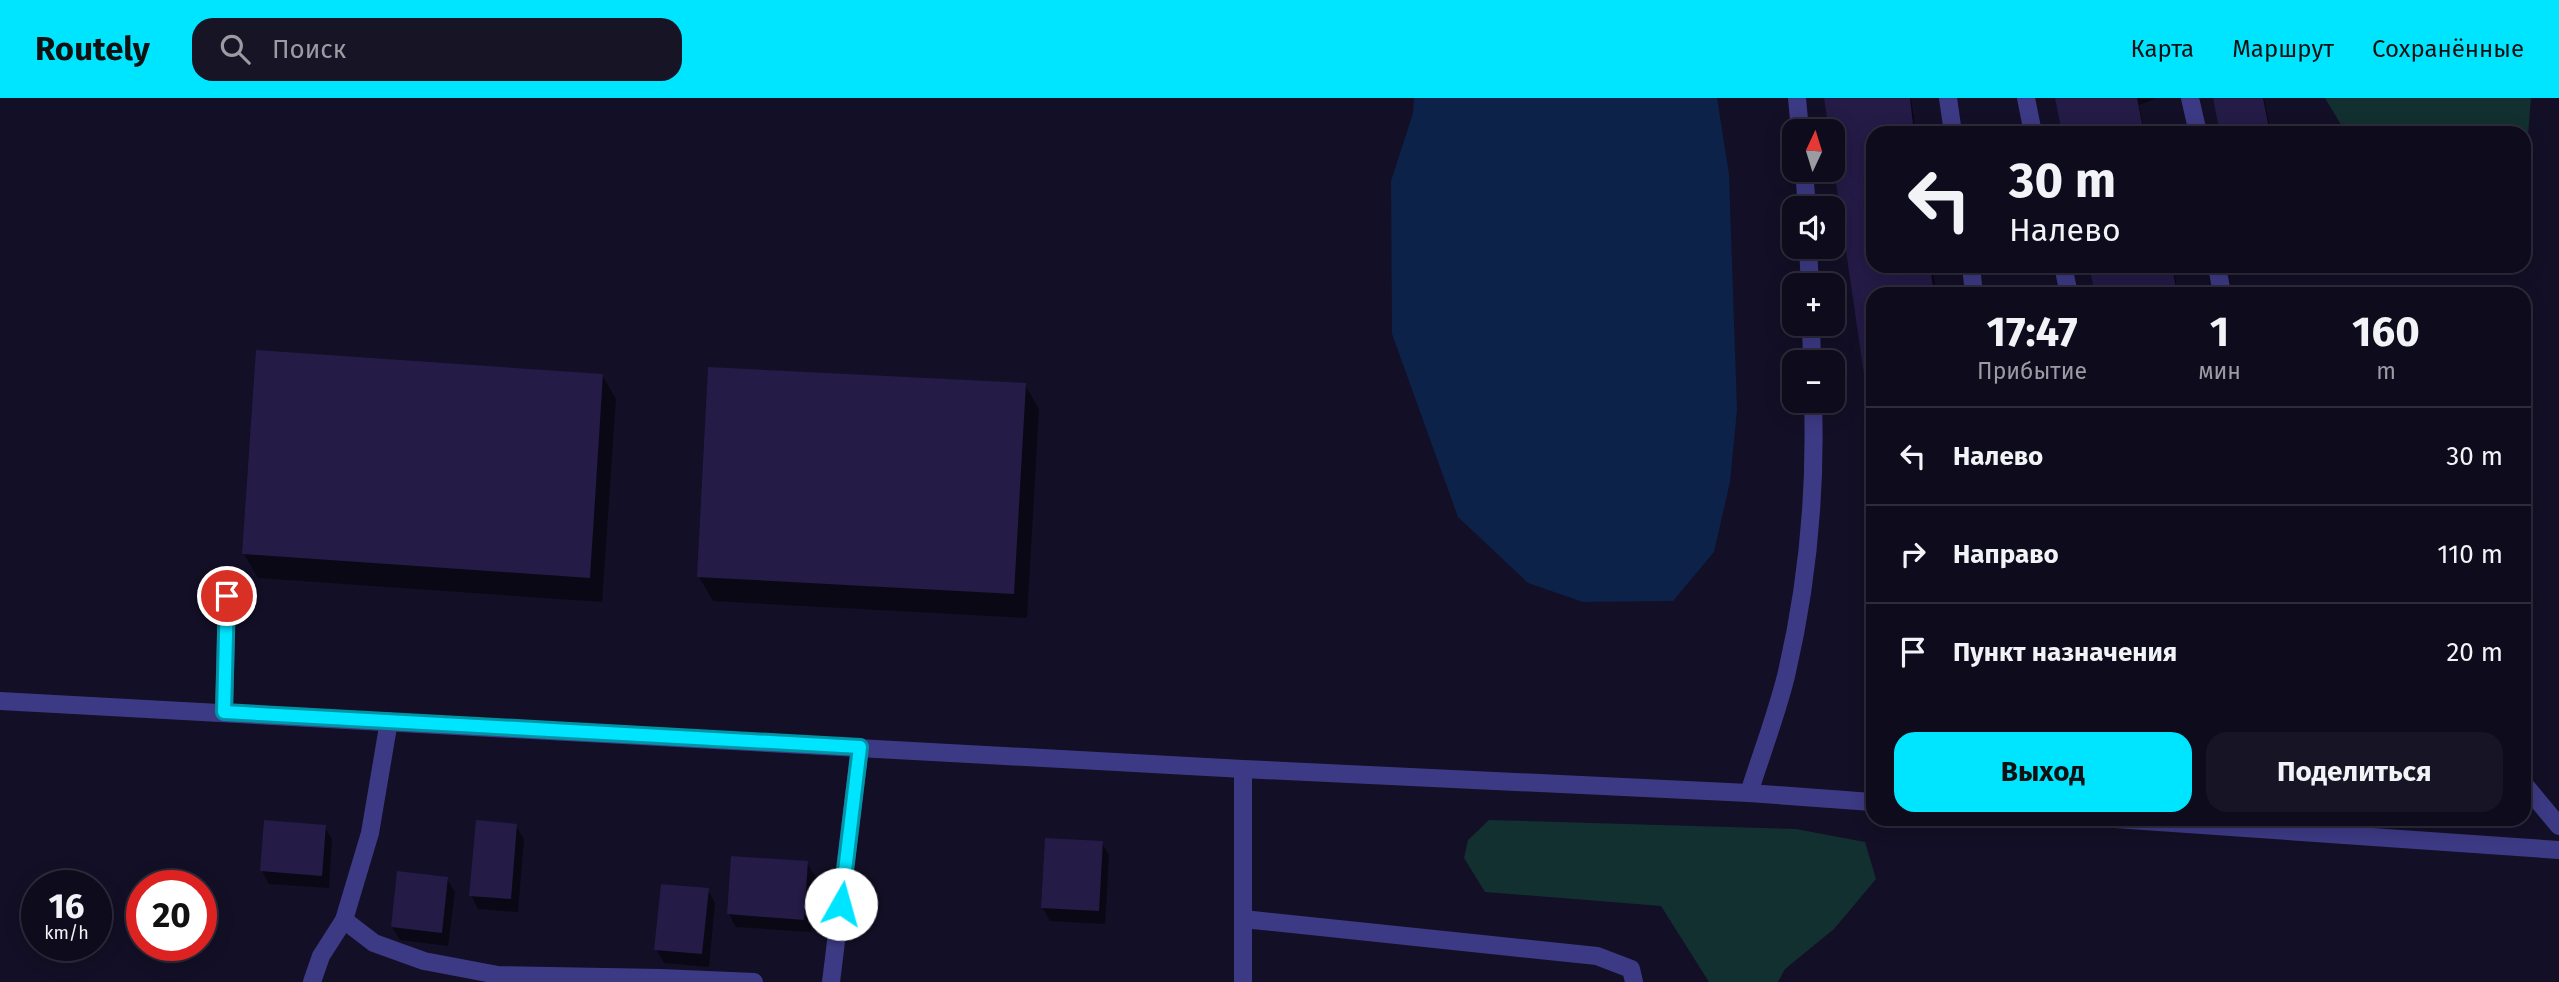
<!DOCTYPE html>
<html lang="ru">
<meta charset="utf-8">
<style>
body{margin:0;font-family:"Fira Sans",sans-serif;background:#171425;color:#f1f3f6;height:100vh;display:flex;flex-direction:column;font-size:26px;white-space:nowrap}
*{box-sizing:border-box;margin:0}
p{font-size:23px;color:#9b9ba3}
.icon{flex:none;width:38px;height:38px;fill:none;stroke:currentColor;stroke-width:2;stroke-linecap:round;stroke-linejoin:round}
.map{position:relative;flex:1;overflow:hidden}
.drawer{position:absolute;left:1866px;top:189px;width:665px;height:539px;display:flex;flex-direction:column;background:#0e0b1c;border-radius:21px;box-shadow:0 4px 18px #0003,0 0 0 2px #2e2b3b}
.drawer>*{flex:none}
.hud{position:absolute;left:1866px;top:28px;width:665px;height:147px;border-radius:21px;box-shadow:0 4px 18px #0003,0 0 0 2px #2e2b3b;background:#0e0b1c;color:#f1f3f6;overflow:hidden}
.needle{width:46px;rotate:4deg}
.buttons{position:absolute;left:1782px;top:21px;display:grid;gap:14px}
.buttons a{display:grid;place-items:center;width:63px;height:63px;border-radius:14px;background:#0e0b1c;box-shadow:0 4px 18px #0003,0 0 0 2px #2e2b3b;font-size:35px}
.speed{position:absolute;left:21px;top:772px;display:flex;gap:14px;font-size:35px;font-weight:700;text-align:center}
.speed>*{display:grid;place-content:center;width:91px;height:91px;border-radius:50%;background:#0e0b1c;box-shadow:0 4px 18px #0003,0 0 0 2px #2e2b3b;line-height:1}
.speed small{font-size:18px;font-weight:400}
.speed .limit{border:10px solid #d22;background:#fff;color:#111}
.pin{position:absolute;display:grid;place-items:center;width:60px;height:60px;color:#fff;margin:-30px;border:4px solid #fff;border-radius:50%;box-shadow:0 2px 7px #0007}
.me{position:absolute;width:77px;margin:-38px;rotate:7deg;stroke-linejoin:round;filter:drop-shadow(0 0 5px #0008)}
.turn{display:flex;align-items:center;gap:24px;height:147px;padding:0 28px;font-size:32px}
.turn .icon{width:91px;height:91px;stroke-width:2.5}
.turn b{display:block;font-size:49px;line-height:60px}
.eta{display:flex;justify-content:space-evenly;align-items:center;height:119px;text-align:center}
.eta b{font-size:42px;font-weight:700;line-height:49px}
.action{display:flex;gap:14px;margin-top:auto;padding:14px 28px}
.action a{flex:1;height:80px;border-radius:21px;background:#00e5ff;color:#111;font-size:28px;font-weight:700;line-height:80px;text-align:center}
.action a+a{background:#171425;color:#f1f3f6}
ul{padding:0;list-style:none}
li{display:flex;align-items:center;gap:21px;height:98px;padding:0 28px;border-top:2px solid #2e2b3b}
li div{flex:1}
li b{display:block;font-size:26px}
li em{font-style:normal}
header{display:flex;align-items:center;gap:42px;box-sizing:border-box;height:98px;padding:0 35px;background:#00e5ff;color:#111}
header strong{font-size:33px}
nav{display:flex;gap:38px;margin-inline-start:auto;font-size:24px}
.search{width:490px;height:63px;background:#171425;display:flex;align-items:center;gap:18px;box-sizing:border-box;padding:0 24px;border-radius:21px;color:#9b9ba3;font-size:26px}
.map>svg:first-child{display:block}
.green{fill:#12302f}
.water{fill:#0c2248}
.shadow{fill:#0007}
.building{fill:#241b47}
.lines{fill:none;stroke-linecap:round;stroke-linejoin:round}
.service{stroke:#3d3a85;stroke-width:18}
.minor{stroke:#3d3a85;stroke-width:18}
.route-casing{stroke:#0095a6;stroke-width:18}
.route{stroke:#00e5ff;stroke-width:12}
</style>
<header>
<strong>Routely</strong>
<div class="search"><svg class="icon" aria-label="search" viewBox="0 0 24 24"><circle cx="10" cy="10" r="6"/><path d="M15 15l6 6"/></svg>Поиск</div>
<nav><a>Карта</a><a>Маршрут</a><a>Сохранённые</a></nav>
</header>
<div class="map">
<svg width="2559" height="884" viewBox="0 0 2559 884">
<rect width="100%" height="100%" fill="#130f26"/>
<g class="green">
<path d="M 2325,0 L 2531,0 L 2524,86 L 2524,35 L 2346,35 Z"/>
<path d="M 1489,722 L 1796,731 L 1865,744 L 1876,781 L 1834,831 L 1785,871 L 1778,884 L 1709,884 L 1661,808 L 1485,794 L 1464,760 L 1468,742 Z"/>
</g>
<path class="water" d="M 1414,0 L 1717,0 L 1729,76 L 1737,312 L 1730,384 L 1714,454 L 1673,503 L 1583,504 L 1528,485 L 1458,419 L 1392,236 L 1391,83 L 1413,15 Z"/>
<g class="shadow">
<path d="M 1826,0 L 1911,0 L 1916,35 L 1872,35 L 1872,168 L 1932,168 L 1936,196 L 1872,196 L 1872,330 Z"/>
<path d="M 2062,0 L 2157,0 L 2139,7 L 2145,35 L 2064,35 Z"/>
<path d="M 2215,0 L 2264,0 L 2271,35 L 2222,35 Z"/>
<path d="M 2091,168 L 2173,168 L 2178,196 L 2097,196 Z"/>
<path d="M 602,277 L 616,301 L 602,504 L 258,480 L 244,456 Z"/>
<path d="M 1025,287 L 1039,311 L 1027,520 L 713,503 L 699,479 Z"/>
<path d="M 516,728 L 524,741 L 518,814 L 478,811 L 471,797 Z"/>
<path d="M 325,729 L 332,742 L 329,790 L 269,786 L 262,773 Z"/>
<path d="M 1102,745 L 1109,758 L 1105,826 L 1050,823 L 1042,809 Z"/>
<path d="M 807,765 L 815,778 L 811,834 L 736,829 L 729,816 Z"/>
<path d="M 447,781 L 455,794 L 448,848 L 400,842 L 392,829 Z"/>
<path d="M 708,792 L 715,805 L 709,869 L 664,865 L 656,851 Z"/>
</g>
<g class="building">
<path d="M 1824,0 L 1910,0 L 1914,35 L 1872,35 L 1872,168 L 1930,168 L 1934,196 L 1872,196 L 1872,331 L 1832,57 L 1832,33 L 1829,33 Z"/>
<path d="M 2055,0 L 2137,0 L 2144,35 L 2062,35 Z"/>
<path d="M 2213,0 L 2263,0 L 2270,35 L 2220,35 Z"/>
<path d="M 2089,168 L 2172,168 L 2177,196 L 2095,196 Z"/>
<path d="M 256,252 L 603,276 L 590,480 L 242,456 Z"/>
<path d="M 708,269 L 1026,285 L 1014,496 L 697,479 Z"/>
<path d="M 264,722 L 326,727 L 322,778 L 260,773 Z"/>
<path d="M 476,722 L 517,726 L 511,801 L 469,798 Z"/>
<path d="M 1045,740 L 1103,743 L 1099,813 L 1041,810 Z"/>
<path d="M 731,758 L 808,763 L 804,822 L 727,816 Z"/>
<path d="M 397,773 L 448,779 L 442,835 L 391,829 Z"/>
<path d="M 661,786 L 709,790 L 702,856 L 654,852 Z"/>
</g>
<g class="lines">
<g class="service">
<path d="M 1797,0 L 1800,33"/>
<path d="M 1948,0 L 1953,35"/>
<path d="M 2026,0 L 2033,35"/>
<path d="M 2190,0 L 2198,35"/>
<path d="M 1804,72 L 1807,110"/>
<path d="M 1808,149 L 1810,187"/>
<path d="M 1971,168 L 1974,196"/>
<path d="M 2063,168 L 2069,196"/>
<path d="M 2217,168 L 2222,196"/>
<path d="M 1811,226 L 1812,264"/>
<path d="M 224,614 L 227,498"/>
<path d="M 2524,686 L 2559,728"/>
<path d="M 1749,695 C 1761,657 1776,618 1786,578 C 1807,489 1816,394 1813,303"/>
<path d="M 1243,821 L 1597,858 L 1631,871 L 1634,884"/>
<path d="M 344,822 L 374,845 L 424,863 L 498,877 L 661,880 L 754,884"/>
<path d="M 831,884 L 860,649"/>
</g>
<g class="minor">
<path d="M 0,603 L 1243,671 L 1749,695 L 1872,704"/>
<path d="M 1243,671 L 1243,884"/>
<path d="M 2115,721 L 2559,752"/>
<path d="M 312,884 L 321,858 L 344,822 L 370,735 L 389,623"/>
</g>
</g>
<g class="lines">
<g class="route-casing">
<path id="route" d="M 227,498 L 224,614 L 860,649 L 841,806"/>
</g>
<use href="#route" class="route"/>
</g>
</svg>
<div class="buttons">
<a><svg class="needle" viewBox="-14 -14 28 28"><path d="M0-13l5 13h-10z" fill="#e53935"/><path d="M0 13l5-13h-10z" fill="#9b9ba3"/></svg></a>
<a><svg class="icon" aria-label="sound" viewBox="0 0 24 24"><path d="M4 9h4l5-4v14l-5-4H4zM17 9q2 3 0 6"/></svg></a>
<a>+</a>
<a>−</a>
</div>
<div class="speed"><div>16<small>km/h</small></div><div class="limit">20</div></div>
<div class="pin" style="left:227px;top:498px;background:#d93025"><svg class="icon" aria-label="arrive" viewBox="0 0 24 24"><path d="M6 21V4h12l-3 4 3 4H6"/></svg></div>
<svg class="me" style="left:841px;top:806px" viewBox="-20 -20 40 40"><circle r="19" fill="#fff"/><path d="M0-13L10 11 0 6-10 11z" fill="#00e5ff"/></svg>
<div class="hud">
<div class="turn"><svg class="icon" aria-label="left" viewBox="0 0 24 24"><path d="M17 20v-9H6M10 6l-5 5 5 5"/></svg><div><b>30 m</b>Налево</div></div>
</div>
<section class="drawer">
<div class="eta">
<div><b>17:47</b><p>Прибытие</p></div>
<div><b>1</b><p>мин</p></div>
<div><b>160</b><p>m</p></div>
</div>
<ul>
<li><svg class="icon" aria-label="left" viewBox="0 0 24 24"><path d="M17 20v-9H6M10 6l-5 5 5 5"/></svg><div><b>Налево</b></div><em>30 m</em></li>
<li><svg class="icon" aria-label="right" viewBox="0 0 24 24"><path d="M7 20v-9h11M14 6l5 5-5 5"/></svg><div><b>Направо</b></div><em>110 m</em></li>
<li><svg class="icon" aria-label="arrive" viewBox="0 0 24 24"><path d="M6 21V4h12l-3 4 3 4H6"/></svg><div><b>Пункт назначения</b></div><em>20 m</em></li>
</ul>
<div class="action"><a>Выход</a><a>Поделиться</a></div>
</section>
</div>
